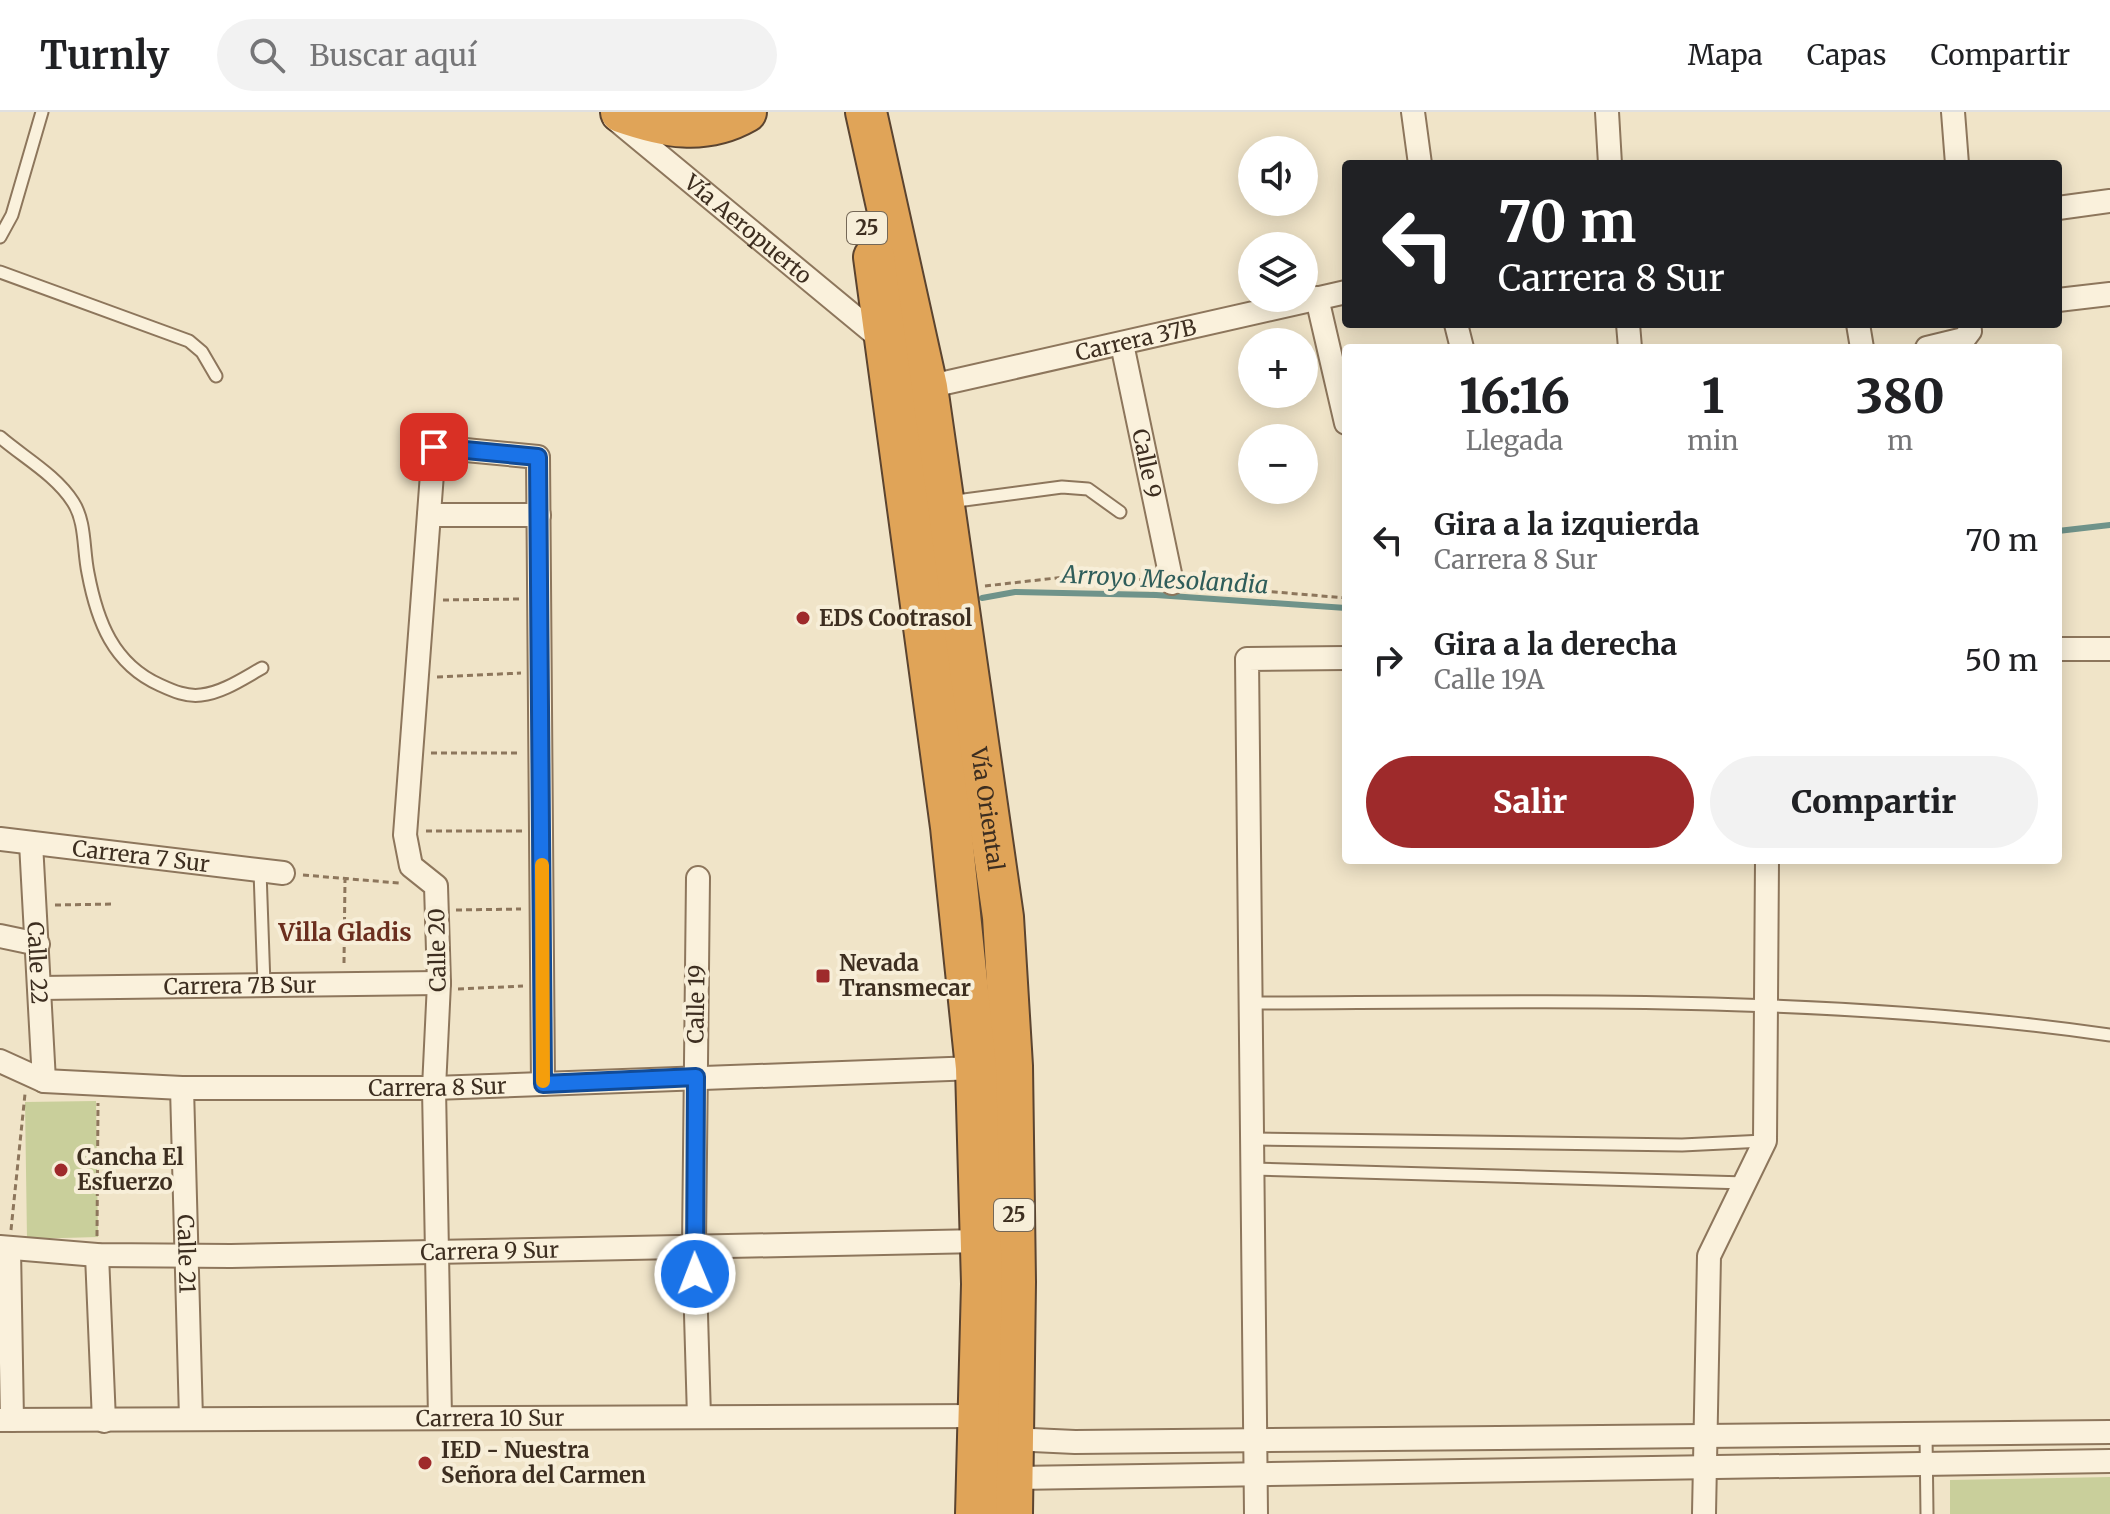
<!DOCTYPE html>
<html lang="es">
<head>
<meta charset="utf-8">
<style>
	:root { --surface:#fff; --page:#f2f2f2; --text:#202124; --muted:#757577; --line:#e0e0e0; --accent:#9e2a2b }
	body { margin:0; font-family:Merriweather,serif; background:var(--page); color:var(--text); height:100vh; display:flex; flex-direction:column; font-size:30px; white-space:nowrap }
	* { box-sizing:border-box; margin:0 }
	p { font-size:26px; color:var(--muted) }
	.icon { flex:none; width:44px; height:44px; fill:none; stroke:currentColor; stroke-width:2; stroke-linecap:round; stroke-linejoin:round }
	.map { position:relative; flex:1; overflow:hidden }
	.sheet { position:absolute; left:1342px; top:232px; width:720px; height:520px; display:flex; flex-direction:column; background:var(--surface); border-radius:8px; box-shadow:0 4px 20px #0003 }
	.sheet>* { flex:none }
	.guide { position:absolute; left:1342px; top:48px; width:720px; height:168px; border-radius:8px; box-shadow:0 4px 20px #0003; background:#202124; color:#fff; overflow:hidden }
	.tools { position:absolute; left:1238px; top:24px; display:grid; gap:16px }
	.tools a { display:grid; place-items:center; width:80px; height:80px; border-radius:50%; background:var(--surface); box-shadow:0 4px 20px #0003; font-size:40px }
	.pin { position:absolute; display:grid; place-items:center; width:68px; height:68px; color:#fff; margin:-34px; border-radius:16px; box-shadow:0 4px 12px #0006 }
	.me { position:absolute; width:88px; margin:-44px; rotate:359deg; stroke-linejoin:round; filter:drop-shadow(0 0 6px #0008) }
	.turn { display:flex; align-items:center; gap:28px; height:168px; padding:0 24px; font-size:36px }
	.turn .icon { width:104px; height:104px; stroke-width:2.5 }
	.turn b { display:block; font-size:56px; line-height:68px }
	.eta { display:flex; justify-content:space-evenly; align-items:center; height:136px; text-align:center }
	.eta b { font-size:48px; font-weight:800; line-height:56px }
	.primary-button { display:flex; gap:16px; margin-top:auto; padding:16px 24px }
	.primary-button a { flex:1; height:92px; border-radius:48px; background:var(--accent); color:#fff; font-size:32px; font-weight:800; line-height:92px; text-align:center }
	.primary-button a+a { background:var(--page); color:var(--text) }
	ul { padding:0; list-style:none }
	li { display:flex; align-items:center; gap:24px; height:120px; padding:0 24px }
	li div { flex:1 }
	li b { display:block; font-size:30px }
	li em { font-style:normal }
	header { display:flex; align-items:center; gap:48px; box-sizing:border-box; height:112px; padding:0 40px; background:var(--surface); border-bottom:2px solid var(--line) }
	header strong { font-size:38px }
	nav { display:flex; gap:44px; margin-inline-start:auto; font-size:28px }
	.search { width:560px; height:72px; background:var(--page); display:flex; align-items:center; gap:20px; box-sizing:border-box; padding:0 28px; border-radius:44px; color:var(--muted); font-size:30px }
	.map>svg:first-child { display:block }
</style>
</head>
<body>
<header>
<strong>Turnly</strong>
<div class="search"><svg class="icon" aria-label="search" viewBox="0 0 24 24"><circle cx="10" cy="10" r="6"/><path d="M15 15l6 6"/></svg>Buscar aquí</div>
<nav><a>Mapa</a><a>Capas</a><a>Compartir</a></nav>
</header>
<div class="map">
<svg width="2110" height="1402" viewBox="0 0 2110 1402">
	<rect width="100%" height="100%" fill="#f0e4c8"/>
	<!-- green -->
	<path fill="#c9cf9b" d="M96,989L98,1125L27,1127L25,990Z
		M2110,1365V1402H1950V1368Z"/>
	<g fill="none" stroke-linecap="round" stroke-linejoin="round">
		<!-- stream -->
		<path stroke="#6f938a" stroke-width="6" d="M2058,419L2110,413
			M982,486L1015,480L1156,483L1346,496"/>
		<!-- lane casing -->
		<g stroke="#8d765c" stroke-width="15">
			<path id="lane" d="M0,125L12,103L42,0
				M0,160L189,229L202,240L216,264
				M0,325C23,345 56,363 73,390C86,410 83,437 88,461C97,509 113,552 160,573C173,579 187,585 201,583C222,581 244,566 262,556
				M949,390L1062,375L1088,377L1120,400
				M260,759L264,873
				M1250,891C1537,890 1825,882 2110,923
				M1252,1027L1682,1033L1764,1029
				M1252,1057L1746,1071
				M1926,1322L1927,1402"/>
		</g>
		<!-- street casing -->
		<g stroke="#8d765c" stroke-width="26">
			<g id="street">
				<path d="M1413,0L1420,52"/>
				<path d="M1607,0L1610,52"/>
				<path d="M1953,0L1957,52"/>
				<path id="s1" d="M614,6L886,231"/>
				<path d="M2058,96L2110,89"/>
				<path d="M1317,186L1346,311"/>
				<path d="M2058,188L2110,182"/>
				<path d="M1456,212L1462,236"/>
				<path d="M1628,212L1630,236"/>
				<path d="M1858,212L1862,236"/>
				<path id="s2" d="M1122,232L1172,471"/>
				<path d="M1927,236L1964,227L1970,219L1969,212"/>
				<path id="s3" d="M927,275L1346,180"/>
				<path d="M429,403H539"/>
				<path d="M2058,537H2110"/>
				<path id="s4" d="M0,727L283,761"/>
				<path id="s5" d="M31,731L44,969"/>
				<path d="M698,766L694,1134L699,1305"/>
				<path d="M0,824L38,832"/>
				<path id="s6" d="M40,876L439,871"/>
				<path id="s7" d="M0,949L44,969L182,976H434L976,956"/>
				<path id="s8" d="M182,976L191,1307"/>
				<path id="s9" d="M0,1135L97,1143L231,1144L981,1129"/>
				<path d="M9,1137L12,1308"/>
				<path d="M97,1143L104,1309"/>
				<path d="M440,1306L434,976L439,871L436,774L411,754L405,723L434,335L538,345L543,972"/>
				<path id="s10" d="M0,1308L978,1304"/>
				<path d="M1013,1327L1075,1330L2110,1320"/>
				<path d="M1013,1366L2110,1349"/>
				<path d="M1256,1402L1247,547L1346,546"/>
				<path d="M1704,1402L1709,1144L1765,1029L1767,748"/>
			</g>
		</g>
		<!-- highway casing -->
		<g stroke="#5b4430" stroke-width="44">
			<g id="highway">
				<path d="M621,0C664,15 704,24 746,0"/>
				<path id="s11" d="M866,0L927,275L1003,805L1012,954L1015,1170L1012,1402"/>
				<path d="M874,145L951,715L976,956L982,1172L976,1402"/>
			</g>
		</g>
		<!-- path -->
		<path stroke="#8d765c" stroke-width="3" stroke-dasharray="6 4" stroke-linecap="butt" d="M1192,473L1346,486
			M985,474L1074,464L1149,468
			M443,488L519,487
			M437,565L521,561
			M431,641H520
			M426,719H522
			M303,763L399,771
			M55,793L113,792
			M456,798L521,797
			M344,851L345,767
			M458,877L523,874
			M11,1118L25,982
			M97,1124L98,991"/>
		<!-- lane -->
		<use href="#lane" stroke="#faf1dc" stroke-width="11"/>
		<!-- street -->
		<use href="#street" stroke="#faf1dc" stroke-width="22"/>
		<!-- highway -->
		<use href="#highway" stroke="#e0a458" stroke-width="40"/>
	</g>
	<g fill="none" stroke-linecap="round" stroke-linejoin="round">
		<!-- route casing -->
		<g stroke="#114b97" stroke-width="20">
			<path id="route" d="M434,335L538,345L543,972L696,965L695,1162"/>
		</g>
		<!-- route -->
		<use href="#route" stroke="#1a73e8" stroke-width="14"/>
		<!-- slow -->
		<path stroke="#f59e0b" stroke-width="14" d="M542,753L543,969"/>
	</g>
	<!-- markers -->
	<g fill="#9e2a2b" stroke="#f7eed8" stroke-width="3">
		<circle cx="803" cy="506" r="8"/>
		<rect x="815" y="856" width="16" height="16" rx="4"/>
		<circle cx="61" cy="1058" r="8"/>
		<circle cx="425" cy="1351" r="8"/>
	</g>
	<g text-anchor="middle" stroke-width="8" stroke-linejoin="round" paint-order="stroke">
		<!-- shield labels -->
		<g fill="#f7eed8" stroke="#756857" stroke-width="2">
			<rect x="847" y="100" width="40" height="32" rx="6"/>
			<rect x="994" y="1087" width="40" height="32" rx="6"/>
		</g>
		<g font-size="20" font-weight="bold" fill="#3d2e20">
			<text x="867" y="123">25</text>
			<text x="1014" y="1110">25</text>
		</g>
		<!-- street labels -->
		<g font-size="22" fill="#3d2e20" stroke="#f7eed8">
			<text dy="8" stroke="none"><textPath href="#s1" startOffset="174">Vía Aeropuerto</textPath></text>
			<text dy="8" stroke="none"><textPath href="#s3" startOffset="214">Carrera 37B</textPath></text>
			<text dy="8" stroke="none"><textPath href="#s2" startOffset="122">Calle 9</textPath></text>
			<text dy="8" stroke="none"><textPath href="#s11" startOffset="708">Vía Oriental</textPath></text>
			<text dy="8" stroke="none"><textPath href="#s4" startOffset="142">Carrera 7 Sur</textPath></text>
			<text transform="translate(437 838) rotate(-91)" y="8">Calle 20</text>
			<text dy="8" stroke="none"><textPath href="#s5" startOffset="120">Calle 22</textPath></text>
			<text dy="8" stroke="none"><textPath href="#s6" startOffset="200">Carrera 7B Sur</textPath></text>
			<text transform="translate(696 892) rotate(-89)" y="8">Calle 19</text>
			<text dy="8" stroke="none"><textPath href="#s7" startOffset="442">Carrera 8 Sur</textPath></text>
			<text dy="8" stroke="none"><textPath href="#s9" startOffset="490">Carrera 9 Sur</textPath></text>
			<text dy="8" stroke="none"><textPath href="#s8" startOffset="166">Calle 21</textPath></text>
			<text dy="8" stroke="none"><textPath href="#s10" startOffset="490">Carrera 10 Sur</textPath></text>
		</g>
		<!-- poi labels -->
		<g font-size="22" font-weight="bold" fill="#3d2e20" stroke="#f7eed8" text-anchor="start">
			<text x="819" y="514">EDS Cootrasol</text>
			<text x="839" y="859">Nevada<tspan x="839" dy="25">Transmecar</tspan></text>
			<text x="77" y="1053">Cancha El<tspan x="77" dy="25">Esfuerzo</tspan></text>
			<text x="441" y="1346">IED - Nuestra<tspan x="441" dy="25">Señora del Carmen</tspan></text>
		</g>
		<!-- water labels -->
		<g font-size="24" font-style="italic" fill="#2f5d5a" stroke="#f7eed8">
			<text transform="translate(1165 468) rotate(3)" y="8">Arroyo Mesolandia</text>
		</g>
		<!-- neighbourhood labels -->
		<g font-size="24" font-weight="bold" fill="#6b2e1e" stroke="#f7eed8">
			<text x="345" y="829">Villa Gladis</text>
		</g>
	</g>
</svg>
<div class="tools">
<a><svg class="icon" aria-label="sound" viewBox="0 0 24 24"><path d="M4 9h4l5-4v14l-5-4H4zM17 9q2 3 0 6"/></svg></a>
<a><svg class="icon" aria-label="layers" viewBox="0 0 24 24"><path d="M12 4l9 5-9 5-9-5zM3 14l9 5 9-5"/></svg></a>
<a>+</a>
<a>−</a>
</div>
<div class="pin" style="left:434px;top:335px;background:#d93025"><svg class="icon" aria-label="arrive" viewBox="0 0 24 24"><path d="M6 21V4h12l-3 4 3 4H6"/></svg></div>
<svg class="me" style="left:695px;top:1162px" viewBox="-20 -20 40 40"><circle r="17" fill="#1a73e8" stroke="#fff" stroke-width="3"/><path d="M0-11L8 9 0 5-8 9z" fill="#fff"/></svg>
<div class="guide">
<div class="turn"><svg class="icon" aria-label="left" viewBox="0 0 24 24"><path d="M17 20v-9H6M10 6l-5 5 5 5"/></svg><div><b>70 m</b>Carrera 8 Sur</div></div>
</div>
<section class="sheet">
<div class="eta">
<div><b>16:16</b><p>Llegada</p></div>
<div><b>1</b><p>min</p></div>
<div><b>380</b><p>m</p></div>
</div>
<ul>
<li><svg class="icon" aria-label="left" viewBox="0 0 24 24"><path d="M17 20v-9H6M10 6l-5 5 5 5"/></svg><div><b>Gira a la izquierda</b><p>Carrera 8 Sur</p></div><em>70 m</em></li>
<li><svg class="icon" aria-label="right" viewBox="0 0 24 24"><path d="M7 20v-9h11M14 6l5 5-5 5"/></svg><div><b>Gira a la derecha</b><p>Calle 19A</p></div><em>50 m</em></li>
</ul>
<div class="primary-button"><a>Salir</a><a>Compartir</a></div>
</section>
</div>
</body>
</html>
